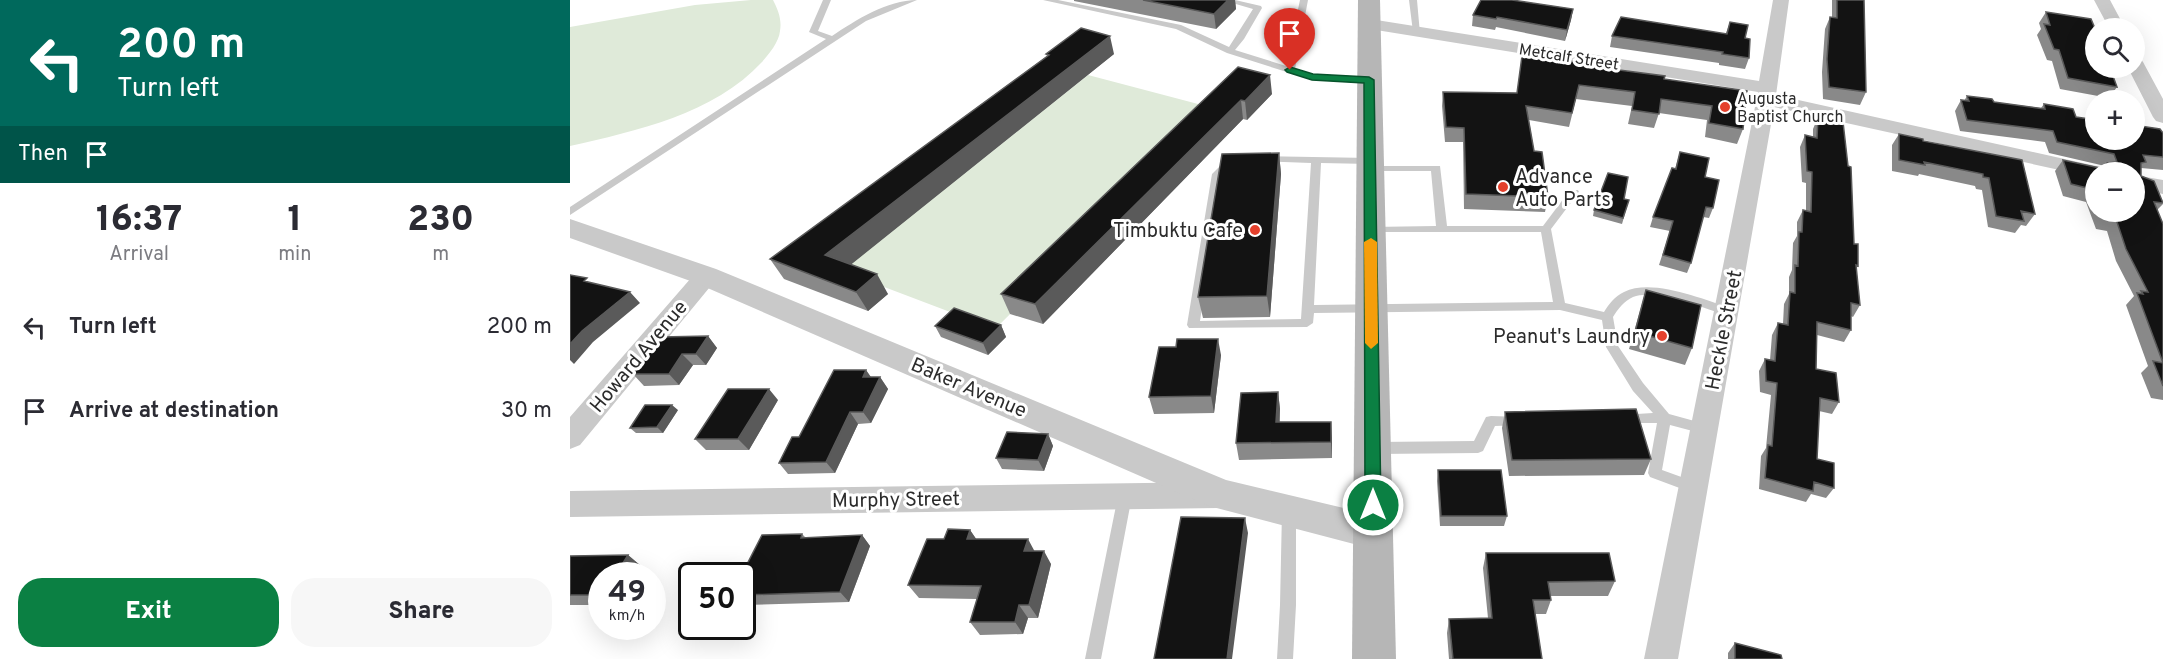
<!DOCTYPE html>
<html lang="en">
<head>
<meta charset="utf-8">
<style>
	:root { --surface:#fff; --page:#f7f7f7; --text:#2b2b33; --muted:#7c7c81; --accent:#0b8043 }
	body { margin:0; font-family:Overpass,sans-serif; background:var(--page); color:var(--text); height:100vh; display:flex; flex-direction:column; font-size:22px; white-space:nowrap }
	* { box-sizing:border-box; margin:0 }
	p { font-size:20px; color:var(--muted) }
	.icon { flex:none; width:33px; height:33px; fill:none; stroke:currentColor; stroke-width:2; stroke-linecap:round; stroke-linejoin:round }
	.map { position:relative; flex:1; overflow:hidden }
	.sheet { display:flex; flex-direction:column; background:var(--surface); width:570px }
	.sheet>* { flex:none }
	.banner { background:#00695c; color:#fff; overflow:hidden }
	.buttons { position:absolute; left:1515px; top:18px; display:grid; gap:12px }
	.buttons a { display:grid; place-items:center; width:60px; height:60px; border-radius:50%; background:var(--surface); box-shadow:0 6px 24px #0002; font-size:30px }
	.speed { position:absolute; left:18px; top:562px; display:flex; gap:12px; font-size:30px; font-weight:700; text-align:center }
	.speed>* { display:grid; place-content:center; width:78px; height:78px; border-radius:50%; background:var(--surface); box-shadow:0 6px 24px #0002; line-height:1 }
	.speed small { font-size:15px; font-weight:400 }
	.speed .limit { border:3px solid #111; border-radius:9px; background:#fff; color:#111 }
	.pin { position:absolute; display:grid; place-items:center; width:51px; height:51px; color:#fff; margin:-62px -26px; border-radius:50% 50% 50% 0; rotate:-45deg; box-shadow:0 0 6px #0007 }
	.pin .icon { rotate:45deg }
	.me { position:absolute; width:66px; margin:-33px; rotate:0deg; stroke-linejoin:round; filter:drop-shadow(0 0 4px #0008) }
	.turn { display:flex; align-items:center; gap:21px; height:126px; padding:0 18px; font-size:27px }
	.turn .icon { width:78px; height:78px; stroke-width:2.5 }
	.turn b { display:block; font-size:42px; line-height:51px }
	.then { display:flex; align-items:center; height:57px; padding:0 18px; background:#0003; gap:12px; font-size:22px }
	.eta { display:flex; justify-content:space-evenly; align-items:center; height:102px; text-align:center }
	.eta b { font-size:36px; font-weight:800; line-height:42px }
	.cta { display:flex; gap:12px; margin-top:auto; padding:12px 18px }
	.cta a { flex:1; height:69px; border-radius:24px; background:var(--accent); color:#fff; font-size:24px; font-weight:800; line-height:69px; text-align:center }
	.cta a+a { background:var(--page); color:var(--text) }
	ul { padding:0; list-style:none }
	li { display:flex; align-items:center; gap:18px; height:84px; padding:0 18px }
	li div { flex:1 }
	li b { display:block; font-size:22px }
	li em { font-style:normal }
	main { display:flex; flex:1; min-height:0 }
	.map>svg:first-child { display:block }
</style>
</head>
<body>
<main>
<section class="sheet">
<div class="banner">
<div class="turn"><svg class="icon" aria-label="left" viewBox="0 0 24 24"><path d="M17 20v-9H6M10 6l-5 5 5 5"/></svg><div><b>200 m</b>Turn left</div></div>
<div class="then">Then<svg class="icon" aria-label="arrive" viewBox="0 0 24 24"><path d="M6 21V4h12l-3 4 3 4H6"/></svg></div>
</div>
<div class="eta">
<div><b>16:37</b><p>Arrival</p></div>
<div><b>1</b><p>min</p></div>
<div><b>230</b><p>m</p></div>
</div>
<ul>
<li><svg class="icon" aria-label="left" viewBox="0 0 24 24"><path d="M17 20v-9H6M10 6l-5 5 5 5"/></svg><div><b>Turn left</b></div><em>200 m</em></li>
<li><svg class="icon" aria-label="arrive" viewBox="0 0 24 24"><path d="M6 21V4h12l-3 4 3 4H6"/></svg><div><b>Arrive at destination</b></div><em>30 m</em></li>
</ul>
<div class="cta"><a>Exit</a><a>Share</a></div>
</section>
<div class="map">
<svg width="1593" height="659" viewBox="0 0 1593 659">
	<rect width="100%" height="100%" fill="#fff"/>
	<!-- green -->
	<path fill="#dfead9" d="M181,0H203C208,10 212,19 210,31C209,42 199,54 192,62C144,114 66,131 0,146V27L125,5Z
		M518,75L647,109L425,329L272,271Z"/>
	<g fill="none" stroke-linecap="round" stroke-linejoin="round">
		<!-- service -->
		<path fill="#c9c9c9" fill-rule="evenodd" d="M253,0H261L248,31L262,36C286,20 317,0 347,0L296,21L0,215V207L256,39L239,32Z
			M473,0H488L611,25L659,47L683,9L652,0H665L691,6L692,8L674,39L665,50L716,66L730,0H738L725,69L743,74L799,77L803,80L799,83L739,79L657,53L606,29Z
			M839,0H847L850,34L843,32Z
			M693,156L800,158L805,161L800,164L751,163L744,305L983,302L971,232H797L796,230L797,228L801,227L866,226L861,171H800L795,168L796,166H870L877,226H973L1000,190H1008L1009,192L981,229L995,303L1034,312C1039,304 1045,296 1054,292C1082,278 1132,299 1160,308L1162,311L1156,315C1133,308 1085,288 1063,297C1054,301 1048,309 1043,317L1048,346L1073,383L1099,414L1139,425L1141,429L1139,433L1134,434L1100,425L1092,470L1128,483L1130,487L1128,491L1123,493L1080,477L1078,473L1087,423H1050L1048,419L1050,415L1083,413L1063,391L1036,347L1032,320L990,310L744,313L743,323L737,327L619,328L617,325L642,174L656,160L659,159L664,162L652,175L630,321L731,319L741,163L690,161V157Z
			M921,416L952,417L954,421L952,425L925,426L913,451L908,453L807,454L802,452L800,448L802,444L807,442L904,441L916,417Z
			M555,490L560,492L562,496L531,659H515L548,496L550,492Z
			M719,505L724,507L726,511V605L723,659H707L710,605L712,511L714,507Z"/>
		<!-- minor -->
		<path fill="#c9c9c9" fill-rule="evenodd" d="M1203,0H1219L1206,95L1526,166L1533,167L1537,172H1526V178L1204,107L1108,659H1074L1188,92L800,29L794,28L791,24L794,20L800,19L1189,81Z
			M1524,0H1540L1555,28H1539Z
			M1564,57L1570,58L1573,62L1593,99V123L1586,121L1583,117L1558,68H1564Z
			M1564,175L1593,180V194L1564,188Z
			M136,268L144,270L148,276L144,282L10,445L0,449V417L128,270Z
			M649,482L660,486L664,495L660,504L649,508L0,517V491Z"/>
		<!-- tertiary -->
		<path fill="#c9c9c9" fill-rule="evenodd" d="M0,219L146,269L656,480L803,515L817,520L822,532L817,544L803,549L639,506L126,283L0,238Z"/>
		<!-- secondary -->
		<path fill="#b6b6b6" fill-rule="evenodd" d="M788,0H810L826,659H782Z"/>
	</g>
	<!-- wall -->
	<path fill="#898989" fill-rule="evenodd" d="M504,0H665L666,9L646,29L504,1Z
		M1262,0H1294L1296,92L1290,105L1253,99L1252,72L1255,29L1260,17H1262Z
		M1003,9L1001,20L995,41L926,27L925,30L902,26L903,15Z
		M1476,12L1547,87L1539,98L1490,89L1482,61L1477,60L1467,35L1471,29L1469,23Z
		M1160,22L1175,38L1179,58L1175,69L1149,65V63L1040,47L1042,36L1156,33Z
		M476,54H544L281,264L318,294L298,311L214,279L200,259L477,56Z
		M1018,66L1094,79L1177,91L1173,129L1167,144L1135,137L1137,120L1089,113L1084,128L1058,124L1062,106L1006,99L999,127L959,120L964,151L978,197L975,212L894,209L893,142H875L872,106L873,92L947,93Z
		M668,67L702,94L677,120L673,119L473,324L440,314L431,294Z
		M1397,96L1424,102L1471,108L1474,104L1506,117L1593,133V170L1571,168V176L1593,204L1587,210L1593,224V400L1581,398L1571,373L1578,366L1556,305L1564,296L1546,261L1537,231L1526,229L1516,202L1493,196L1485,171L1493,160L1533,168L1535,166L1479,153L1475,142L1390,131L1385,111L1391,100L1394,101ZM1526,172L1564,212H1526Z
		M1248,117L1284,244L1288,266L1286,269L1290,305L1283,317L1281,316V330L1274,342L1247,335L1246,369L1269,402L1262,414L1249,411L1247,459L1264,488L1256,498L1241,494L1236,502L1189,489L1191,456L1196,448L1201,395L1190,392L1189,371L1195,359L1200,360L1202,335L1208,323L1213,324L1214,304L1219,294V277L1222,270L1223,243L1227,236V222L1233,210L1236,211V183L1232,182L1230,147L1235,135L1243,137V129Z
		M1329,134L1353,141L1452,160L1465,214L1456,226L1451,225L1445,233L1418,227L1412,190L1406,189L1405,186L1349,174L1348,176L1322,171V145Z
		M1110,152L1135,177L1143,208L1139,218L1133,217L1121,263L1117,273L1089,265L1100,231L1080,227L1083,217L1105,169Z
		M709,153L711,174L700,317L633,318L628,297Z
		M1054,199L1059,200L1052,224L1023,216L1024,210Z
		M1076,290L1122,348L1115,365L1059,349Z
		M431,325L436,337L418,355L371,337L365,326Z
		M138,336L147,348L136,365H123L109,385L74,386L63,374Z
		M606,347L651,355L644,413L584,414L579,397Z
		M296,370L301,377H310L318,389L301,423L288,424L265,473L218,474L209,463L229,437Z
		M708,392L710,409V422L762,438V458L669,460L666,443Z
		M208,400L179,450H136L125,439Z
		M108,410L93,433H66L60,428Z
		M935,412L1081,459L1074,475L939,476L932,428Z
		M478,434L483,446L474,471L432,469L426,458Z
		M868,470L937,516L934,526H870L867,481Z
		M400,530L406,539L464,551L481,564L468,618H458L453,634L410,635L400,622L407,599L349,598L338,585L374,539Z
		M232,534L236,538L292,535L300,546L279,602L172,605V576Z
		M916,553L1045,581L1038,596H981V600L976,614H965L972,659H879L877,633L879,619L918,618L913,568Z
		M58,555L71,566L65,576H32V605H0V556Z
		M1165,643L1212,659H1158V653Z"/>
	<!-- shaded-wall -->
	<path fill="#5a5a5a" d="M658,0H665L666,9L646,29L644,14Z
		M1003,9L1001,20L995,41L997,30Z
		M540,36L544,54L268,275L255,255Z
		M700,75L702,94L677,120L675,101Z
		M671,100L673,119L473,324L465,304Z
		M709,153L711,174L700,317L697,296Z
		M307,274L318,294L298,311L286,292Z
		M60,292L70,303L23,342L4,364L0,360V344L12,331Z
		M431,325L436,337L418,355L413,343Z
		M138,336L147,348L136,365L126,354Z
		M648,339L651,355L644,413L641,396Z
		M112,354L123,365L109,385L99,374Z
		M296,370L304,382L293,377Z
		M310,377L318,389L301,423L293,412Z
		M199,389L208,400L179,450L168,439Z
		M708,392L710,409L708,439L706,422Z
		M102,405L108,410L93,433L87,427Z
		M280,412L288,424L265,473L256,462Z
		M761,422L762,438V458L761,442Z
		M478,434L483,446L474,471L468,460Z
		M675,518L678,533L662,659H657Z
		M400,530L409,543L397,539Z
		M292,535L300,546L279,602L270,592Z
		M458,539L465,552L454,551Z
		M474,551L481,564L468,618L459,605Z
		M58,555L71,566L65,576H45Z
		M449,605L458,618L453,634L445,622Z"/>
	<!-- building -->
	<path fill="#131313" stroke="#5a5a5a" stroke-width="1.5" d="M573,0H658L644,14Z
		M911,0H942L1003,9L997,30L927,17L926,19L903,15Z
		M1267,0H1294L1296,92L1259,87L1257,59L1260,17L1267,18Z
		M1476,12L1521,19L1526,31V68H1540L1547,87L1498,78L1489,50L1484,49L1474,24L1480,25Z
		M1051,17L1157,34L1160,22L1178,25L1175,38L1180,39L1179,58L1152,54L1153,52L1042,36Z
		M511,28L540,36L255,255L307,274L286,292L200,259L479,55L476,54Z
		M952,56L990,59L1019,64L1018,66L1095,76L1094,79L1177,91L1173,129L1139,123L1142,106L1091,99L1089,114L1062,110L1065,92L1009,85L1002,113L956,106L964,151L972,152L978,197L896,194L894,128L876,127L873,92L947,93Z
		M668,67L700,75L675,101L671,100L465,304L431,294Z
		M1397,96L1422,99L1424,102L1475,109L1474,104L1503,109L1506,117L1526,120V140H1564V125L1590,129L1593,133V157L1573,155L1576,162L1571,163V176L1584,181L1593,203L1584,202L1593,224V386L1583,361L1593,363L1567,293L1573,294L1571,291L1578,292L1556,249L1546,219L1536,217L1534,212H1564V172H1526V191L1525,190L1501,184L1493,160L1534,169L1537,163L1547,162L1544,154L1487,142L1483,131L1397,120L1391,100L1399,101Z
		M1248,117L1273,122L1278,166L1281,167L1284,244H1288V266L1286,265L1290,305L1281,303V330L1247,322L1246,369L1266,373L1269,402L1250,398L1247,459L1264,463V488L1244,482L1243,491L1195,478L1198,445L1202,446L1207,383L1196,381L1195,359L1205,361L1208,323L1218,325L1220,292L1225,293V265L1228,266L1229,232H1232L1233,210L1241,212L1242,172L1237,171L1235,135L1247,138Z
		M1329,134L1353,139V141L1452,160L1465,214L1451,211L1454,221L1426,216L1419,178L1413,177V174L1354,162L1355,165L1329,160Z
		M1110,152L1139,158L1135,177L1149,180L1143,208L1136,207L1121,263L1093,255L1103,221L1083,217L1102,168L1106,169Z
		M709,153L697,296L628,297L652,154Z
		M1038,173L1058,177L1054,199L1059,200L1053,218L1024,210Z
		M0,275L17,278L14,281L60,292L12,331L0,344Z
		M1076,290L1131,305L1122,348L1065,332Z
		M384,308L431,325L413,343L365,326Z
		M138,336L126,354H112L99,374H63L91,337Z
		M607,339H648L641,396L579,397L589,347H606Z
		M264,370H296L293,377H310L293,412H280L256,462L209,463L222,437H229Z
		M158,389H199L168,439H125Z
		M708,392L706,422H761V442L666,443L671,393Z
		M75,405H102L87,427L60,428Z
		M1066,409L1081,459L942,460L935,412Z
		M437,432L478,434L468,460L426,458Z
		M868,470H931L937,516H871Z
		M611,517L675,518L657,659H584Z
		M378,529L400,530L397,539H458L454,551H474L459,605H449L445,622H400L411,586L338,585L357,539H374Z
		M232,534L231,538L292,535L270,592L172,595V576H171L192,535Z
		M916,553H1039L1045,581L978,582L981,600H963L972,659H883L879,619L922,618Z
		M58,555L45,576H32V595H0V556Z
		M1165,643L1211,655L1212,659H1165Z"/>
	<!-- route -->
	<path fill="#0b8043" stroke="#07532c" stroke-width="1.5" d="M720,67L743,74L799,77L804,80L811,505L809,510L803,512L797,510L795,505L794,83L742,80L717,72L715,70Z"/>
	<!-- slow -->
	<path fill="#f59e0b" d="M801,238L807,242L808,343L801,349L795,343L794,242Z"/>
	<!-- markers -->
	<g fill="#e4402c" stroke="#fff" stroke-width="2">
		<circle cx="1155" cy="107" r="6"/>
		<circle cx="933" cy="187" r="6"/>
		<circle cx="685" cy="230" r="6"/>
		<circle cx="1092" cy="336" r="6"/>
	</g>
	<g text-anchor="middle" stroke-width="6" stroke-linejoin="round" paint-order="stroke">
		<!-- far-street labels -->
		<g font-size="16" fill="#2c2c2c" stroke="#fff">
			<text transform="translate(999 56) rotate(9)" y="6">Metcalf Street</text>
		</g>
		<!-- far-poi labels -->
		<g font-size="16" fill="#2c2c2c" stroke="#fff" text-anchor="start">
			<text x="1167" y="104">Augusta<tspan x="1167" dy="18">Baptist Church</tspan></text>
		</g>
		<!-- poi labels -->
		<g font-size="20" fill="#2c2c2c" stroke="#fff" text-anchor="end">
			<text x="945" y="183" text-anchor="start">Advance<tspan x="945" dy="23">Auto Parts</tspan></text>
			<text x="673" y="237">Timbuktu Cafe</text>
			<text x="1080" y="343">Peanut's Laundry</text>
		</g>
		<!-- street labels -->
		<g font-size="20" fill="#2c2c2c" stroke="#fff">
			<text transform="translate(1153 330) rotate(-79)" y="7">Heckle Street</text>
			<text transform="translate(68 356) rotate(-50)" y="7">Howard Avenue</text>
			<text transform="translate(399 387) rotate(23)" y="7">Baker Avenue</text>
			<text transform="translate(326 499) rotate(-1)" y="7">Murphy Street</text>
		</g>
	</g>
</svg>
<div class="buttons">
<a><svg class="icon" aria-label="search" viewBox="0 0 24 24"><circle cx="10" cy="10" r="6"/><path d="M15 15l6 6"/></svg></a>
<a>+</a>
<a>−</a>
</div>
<div class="speed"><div>49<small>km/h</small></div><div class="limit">50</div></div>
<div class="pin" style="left:720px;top:70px;background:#d93025"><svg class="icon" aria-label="arrive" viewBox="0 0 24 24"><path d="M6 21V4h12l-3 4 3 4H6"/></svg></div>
<svg class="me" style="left:803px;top:505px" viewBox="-20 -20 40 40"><circle r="17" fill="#0b8043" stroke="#fff" stroke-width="3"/><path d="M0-11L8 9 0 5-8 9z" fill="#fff"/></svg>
</div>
</main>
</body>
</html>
